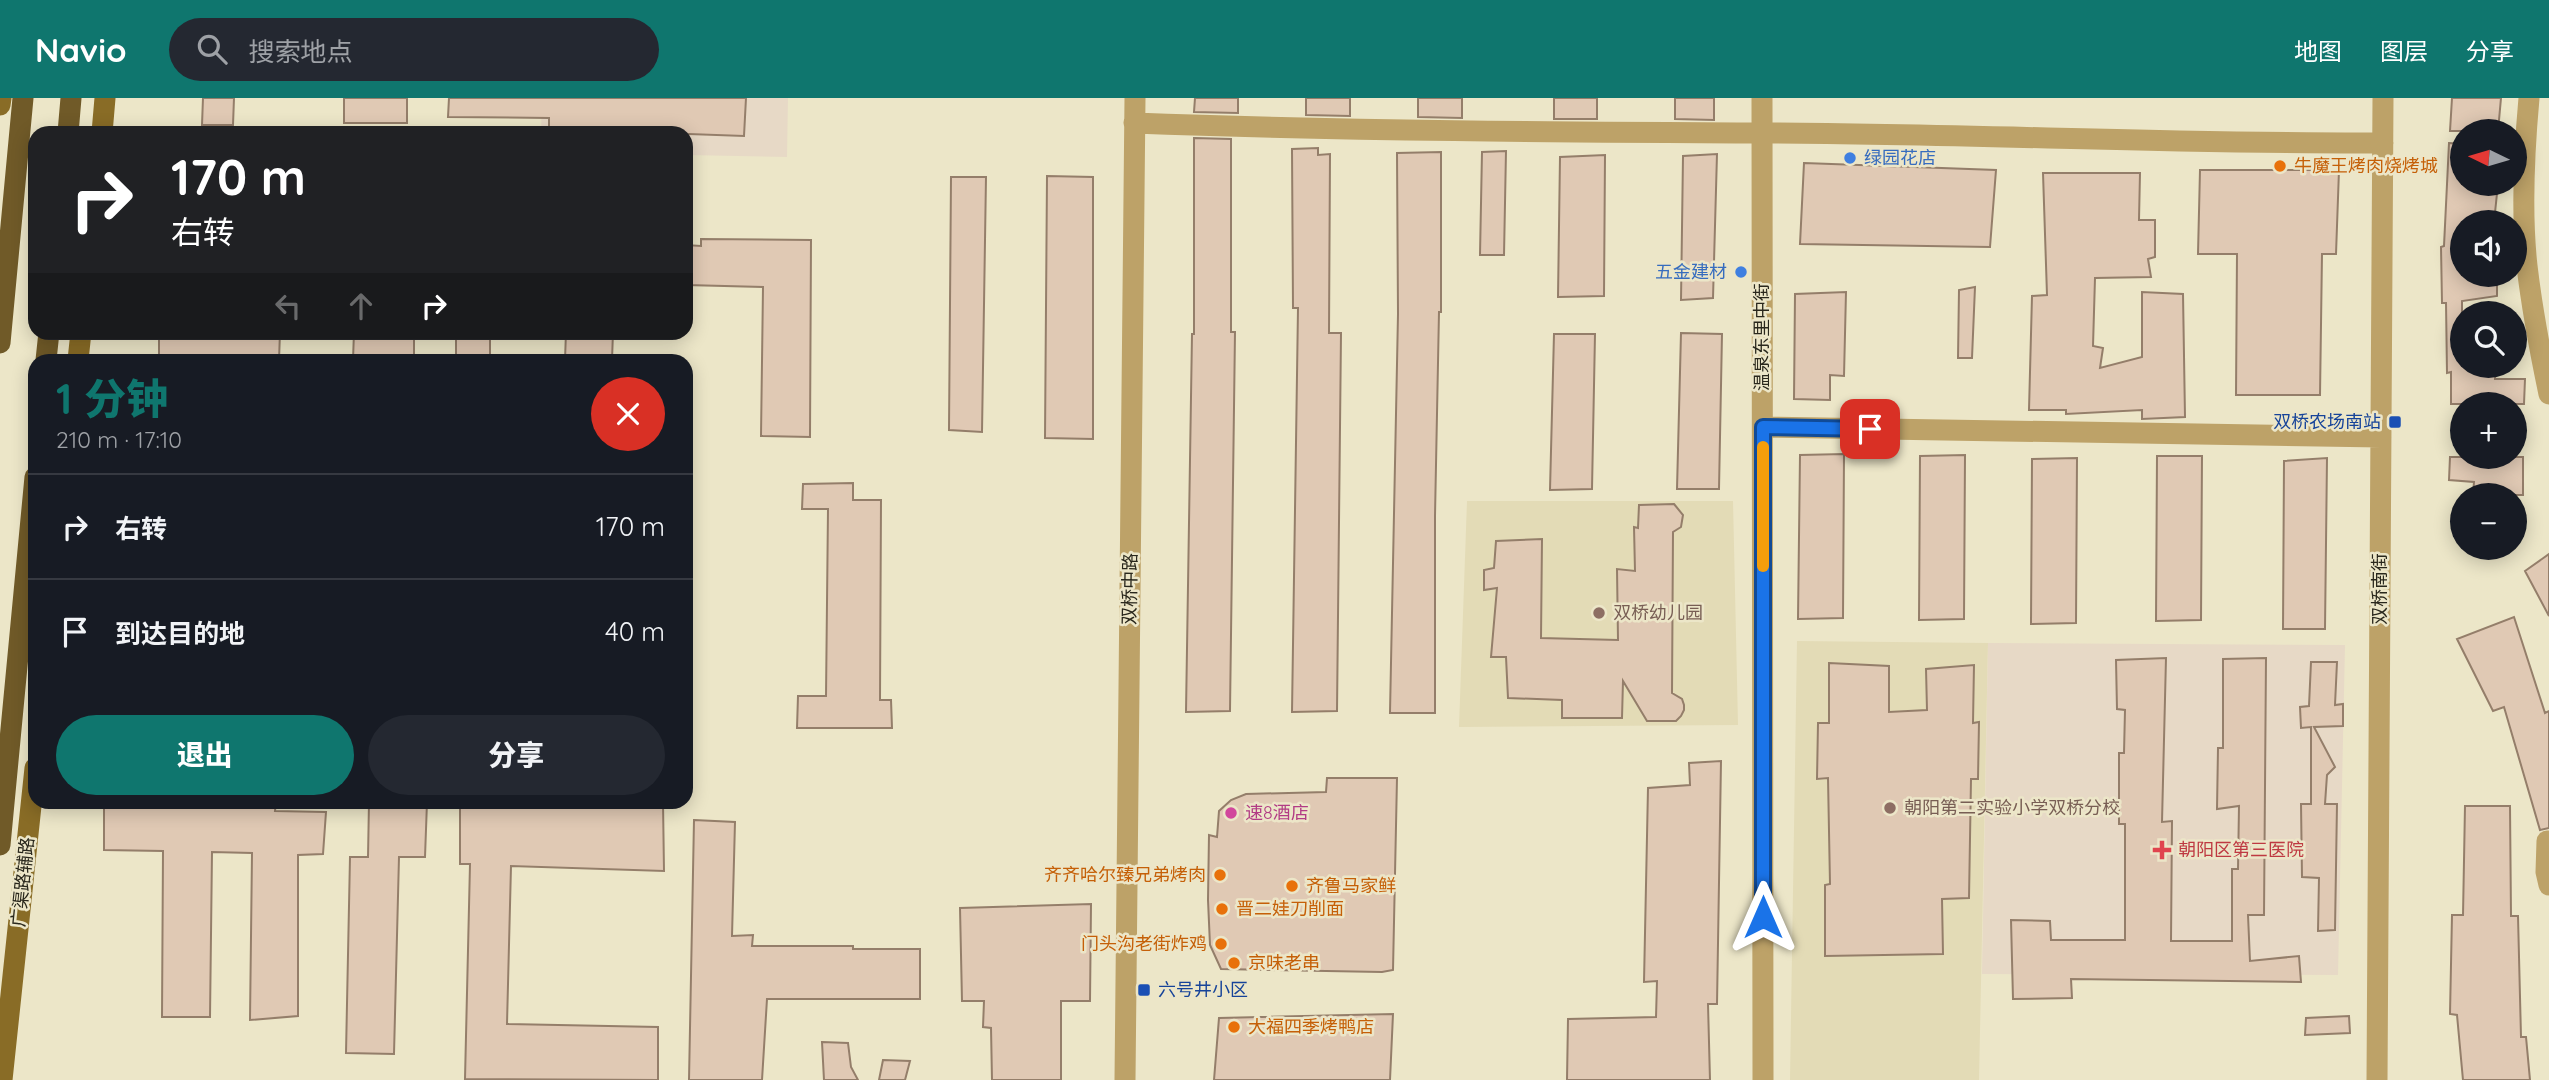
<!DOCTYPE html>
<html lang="zh">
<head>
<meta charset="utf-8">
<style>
	:root { --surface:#171b24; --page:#242831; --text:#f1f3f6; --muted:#9ea1a6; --line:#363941; --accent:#0f766e }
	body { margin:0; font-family:Quicksand,"Noto Sans SC",sans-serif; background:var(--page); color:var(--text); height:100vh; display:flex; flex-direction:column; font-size:26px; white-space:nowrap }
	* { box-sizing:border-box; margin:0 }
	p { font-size:23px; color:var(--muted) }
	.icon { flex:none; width:38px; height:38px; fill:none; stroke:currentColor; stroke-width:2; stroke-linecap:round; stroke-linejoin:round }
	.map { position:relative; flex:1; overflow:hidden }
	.sheet { position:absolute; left:28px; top:256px; width:665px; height:455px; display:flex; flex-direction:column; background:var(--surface); border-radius:21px; box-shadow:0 4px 18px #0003 }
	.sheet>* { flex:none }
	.banner { position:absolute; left:28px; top:28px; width:665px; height:214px; border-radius:21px; box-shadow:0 4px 18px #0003; background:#202124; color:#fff; overflow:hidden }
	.needle { width:46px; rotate:275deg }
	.fabs { position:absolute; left:2450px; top:21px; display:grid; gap:14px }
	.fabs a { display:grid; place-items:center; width:77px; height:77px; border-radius:50%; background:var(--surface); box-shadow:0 4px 18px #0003; font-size:35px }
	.pin { position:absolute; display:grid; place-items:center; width:60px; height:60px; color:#fff; margin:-30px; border-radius:14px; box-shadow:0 4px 10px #0006 }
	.me { position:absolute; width:77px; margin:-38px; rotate:0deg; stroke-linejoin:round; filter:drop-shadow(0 0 5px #0008) }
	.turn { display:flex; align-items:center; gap:24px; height:147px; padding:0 28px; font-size:32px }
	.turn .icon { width:91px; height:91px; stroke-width:2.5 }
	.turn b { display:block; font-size:49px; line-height:60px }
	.lanes { display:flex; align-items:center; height:66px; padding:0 28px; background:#0003; justify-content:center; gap:35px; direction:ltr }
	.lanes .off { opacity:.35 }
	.round { display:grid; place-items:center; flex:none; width:74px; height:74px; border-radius:37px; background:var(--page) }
	.head { display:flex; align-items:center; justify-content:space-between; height:119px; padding:0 28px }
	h1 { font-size:42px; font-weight:800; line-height:52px; color:var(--accent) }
	.primary-button { display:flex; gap:14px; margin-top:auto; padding:14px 28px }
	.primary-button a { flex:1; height:80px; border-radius:42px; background:var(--accent); color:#fff; font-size:28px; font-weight:800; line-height:80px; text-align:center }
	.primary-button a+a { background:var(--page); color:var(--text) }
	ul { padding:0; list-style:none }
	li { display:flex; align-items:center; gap:21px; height:105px; padding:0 28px; border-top:2px solid var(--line) }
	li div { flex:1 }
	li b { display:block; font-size:26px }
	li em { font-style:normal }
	header { display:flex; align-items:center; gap:42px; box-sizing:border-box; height:98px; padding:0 35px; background:var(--accent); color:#fff }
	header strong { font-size:33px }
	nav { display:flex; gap:38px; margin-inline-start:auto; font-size:24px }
	.search { width:490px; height:63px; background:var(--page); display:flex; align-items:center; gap:18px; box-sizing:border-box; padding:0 24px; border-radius:38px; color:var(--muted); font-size:26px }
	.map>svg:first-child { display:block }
</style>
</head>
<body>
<header>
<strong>Navio</strong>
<div class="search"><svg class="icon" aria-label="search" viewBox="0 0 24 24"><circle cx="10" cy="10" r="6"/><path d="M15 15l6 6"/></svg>搜索地点</div>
<nav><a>地图</a><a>图层</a><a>分享</a></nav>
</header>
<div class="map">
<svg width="2549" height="982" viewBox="0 0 2549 982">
	<rect width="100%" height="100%" fill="#ece6c8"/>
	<!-- built -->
	<path fill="#e3dbb6" d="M1467,403H1733L1738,627L1459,629Z
		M1797,543L1988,545L1979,982H1790Z"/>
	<!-- medical -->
	<path fill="#e7d9c6" d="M542,0H788L787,59L686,57V35H541Z
		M1988,545L2345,547L2338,877L1982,876Z"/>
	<!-- building -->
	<path fill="#e0c9b4" stroke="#947e6a" stroke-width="2" d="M203,0H234L233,27H202Z
		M344,0H407V25H344Z
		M449,0H746L744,38L549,31V20L448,19Z
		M1195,0H1238V15L1194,14Z
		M1306,0H1350V18L1306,17Z
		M1418,0H1462V20L1418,19Z
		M1554,0H1597V21H1554Z
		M1675,0H1714V22L1675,21Z
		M2452,0H2501L2498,33H2450Z
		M1194,40L1231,41V234H1235L1230,613L1186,614L1192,236H1194Z
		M2449,45L2462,46V86H2498L2494,124H2462V177H2497V198L2462,203V268H2496L2495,281H2525L2524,306H2451V274L2447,275L2446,205H2442L2441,149L2444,148Z
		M1318,50V57L1330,56L1329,235H1341L1337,613L1292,614L1298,210H1293L1292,51Z
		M1506,53L1504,157H1480L1482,54Z
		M1441,54V214H1439L1435,418V615H1390L1398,216L1397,55Z
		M1717,56L1713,200L1681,202L1683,58Z
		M1605,57L1604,198L1558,199L1560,59Z
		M1804,65L1996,72L1990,149L1800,146Z
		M2200,72H2339L2336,156H2322L2320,297H2236L2237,156H2198Z
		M2043,75H2140L2139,122H2155V159L2148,161L2151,179L2095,180L2093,248L2103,250L2100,270L2142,259V194L2183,196L2185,319L2142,321V312L2066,316V312H2029L2032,198L2047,197Z
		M1047,78L1093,79V341L1045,340Z
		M951,79H986L982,334L949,332Z
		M701,141L811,142L810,339L761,338L763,189L686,187V147L701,148Z
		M1975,189L1972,260H1958L1959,192Z
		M1846,194L1844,278L1830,277V302L1794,301L1795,196Z
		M159,234H280L279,262H159Z
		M354,234H414V262H353Z
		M456,234H490V262H456Z
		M566,234H613L612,262H565Z
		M1681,235L1722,236L1719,391H1677Z
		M1554,236H1595L1592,391L1550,392Z
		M1844,356L1843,520L1798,521L1800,357Z
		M1965,357L1964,521L1919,522L1920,358Z
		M2157,358H2202L2201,522L2156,523Z
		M2450,359H2523V397H2473L2474,384L2449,382Z
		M2077,360L2076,525L2031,526L2032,361Z
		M2327,360L2325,531H2283L2284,363Z
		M853,385V402H881L880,602H891L892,630H797L798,598H826L828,411H802L803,386Z
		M1674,406L1683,417L1681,429L1673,434L1672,595L1682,601L1684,607V612L1681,618L1676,623H1647L1623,583L1622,620H1562V602L1508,600L1506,559H1491L1497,490L1484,492V472L1494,470L1496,443L1542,441L1541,540L1618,542L1617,471L1635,473L1634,429L1638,430L1639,407Z
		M2549,456V518L2525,473Z
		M2514,519L2545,615L2549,613V730L2540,732L2504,609L2493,613L2457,541Z
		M2166,560L2162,724L2172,723L2171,843H2232V771H2238L2239,708L2217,711L2218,650H2223V561L2266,560L2264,817H2248L2250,863L2299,858L2301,884L2071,881L2072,900L2013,901L2011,822L2050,823L2051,842H2125V726H2119V655H2124L2125,612L2117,611L2116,562Z
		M2311,564H2337L2335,607L2343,606V628L2314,629L2335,669L2327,677L2325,706H2337L2335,832L2318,833L2319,780L2302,779L2301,706H2311V629L2301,630L2300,609L2309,608Z
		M1829,565L1889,568V614L1927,612L1926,571L1974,567L1973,625L1979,624L1978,681H1971L1969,800L1942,801L1943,856L1825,858V787L1830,786L1828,680L1817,681L1818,625H1829Z
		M1721,663L1717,906H1708L1710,982H1567L1568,921L1656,919L1657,883L1644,884L1648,690L1690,687L1689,665Z
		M1327,680H1397L1393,872L1382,874L1221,871L1210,847L1208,802L1209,737L1217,739L1219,713L1231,702L1246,696L1326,694Z
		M104,704H276L275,713L326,714L323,756L298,757V918L250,922L252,755L212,754L210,919H162L163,753L104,752Z
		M369,704H427L425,759H399L394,956L346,955L350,759H368Z
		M460,704H663L664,773L511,768L507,926L658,929V982L465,981L470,766H460Z
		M2465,708H2510L2511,818H2518L2521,939H2526L2530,982H2463L2457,917L2450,916L2452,817H2463Z
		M694,722L735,724L732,838L753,837L752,848H853V851H920V901H767L762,982H689Z
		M1091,806L1090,903H1061V982H992L991,930L983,929L984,903H962L960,810Z
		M1393,916L1390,982H1214L1219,920Z
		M2349,918L2350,935L2305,937L2306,920Z
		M822,944L848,945L851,969L858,982H824Z
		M883,962L910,963L905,982H879Z"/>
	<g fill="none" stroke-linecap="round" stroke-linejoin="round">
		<!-- minor -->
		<path stroke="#bda268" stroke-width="21" d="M1762,0L1763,982
			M2529,0C2524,55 2521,113 2527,168C2532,211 2540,253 2549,296
			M1134,25C1348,33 1561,34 1774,35C1977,36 2180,46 2383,45
			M1763,329L2381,339
			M2549,743H2547L2546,774L2549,787
			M1125,982L1135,0
			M2377,982L2383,0"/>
		<!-- major -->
		<path stroke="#896c26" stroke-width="21" d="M0,7L1,0
			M102,35L105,0
			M78,262L81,234
			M2,982L35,670"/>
		<!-- highway -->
		<path stroke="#705a28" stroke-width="21" d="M68,35L71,0
			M0,245L23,0
			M46,262L49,234
			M0,747L35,379"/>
	</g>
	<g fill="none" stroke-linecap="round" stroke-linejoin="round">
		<!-- route casing -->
		<g stroke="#114b97" stroke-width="18">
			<path id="route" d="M1763,819V329L1870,331"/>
		</g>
		<!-- route -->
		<use href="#route" stroke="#1a73e8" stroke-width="12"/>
		<!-- slow -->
		<path stroke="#f59e0b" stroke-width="12" d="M1763,349V468"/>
	</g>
	<!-- markers -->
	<g fill="#3f7fe0" stroke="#ece6c8" stroke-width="2.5">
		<circle cx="1850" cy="60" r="7"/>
		<circle cx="1741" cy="174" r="7"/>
	</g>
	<g fill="#e8710a" stroke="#ece6c8" stroke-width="2.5">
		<circle cx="2280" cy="68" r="7"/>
		<circle cx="1220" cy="777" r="7"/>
		<circle cx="1292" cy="788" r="7"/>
		<circle cx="1222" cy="811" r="7"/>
		<circle cx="1221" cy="846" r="7"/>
		<circle cx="1234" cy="865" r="7"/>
		<circle cx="1234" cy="929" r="7"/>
	</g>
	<g fill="#1a4fb4" stroke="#ece6c8" stroke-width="2.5">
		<rect x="2388" y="317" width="14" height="14" rx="3.5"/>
		<rect x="1137" y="885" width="14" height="14" rx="3.5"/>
	</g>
	<g fill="#8d6e63" stroke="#ece6c8" stroke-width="2.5">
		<circle cx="1599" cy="515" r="7"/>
		<circle cx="1890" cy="710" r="7"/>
	</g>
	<circle fill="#d1479c" stroke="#ece6c8" stroke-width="2.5" cx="1231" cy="715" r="7"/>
	<path fill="#e0444e" stroke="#ece6c8" stroke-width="2.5" d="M2158.5 741.5h7v7h7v7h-7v7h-7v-7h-7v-7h7z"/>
	<g text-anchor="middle" stroke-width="5" stroke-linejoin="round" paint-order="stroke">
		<!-- shop labels -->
		<g font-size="18" fill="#366cbe" stroke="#ece6c8" text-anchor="start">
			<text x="1864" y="66">绿园花店</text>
			<text x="1727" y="180" text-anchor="end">五金建材</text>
		</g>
		<!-- food labels -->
		<g font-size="18" fill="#c56008" stroke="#ece6c8" text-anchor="start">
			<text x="2294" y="74">牛魔王烤肉烧烤城</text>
			<text x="1206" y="783" text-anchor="end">齐齐哈尔臻兄弟烤肉</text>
			<text x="1306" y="794">齐鲁马家鲜</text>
			<text x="1236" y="817">晋二娃刀削面</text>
			<text x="1207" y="852" text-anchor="end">门头沟老街炸鸡</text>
			<text x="1248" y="871">京味老串</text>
			<text x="1248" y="935">大福四季烤鸭店</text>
		</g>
		<!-- street labels -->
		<g font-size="18" fill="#29271c" stroke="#ece6c8">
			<text transform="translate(1762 239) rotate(-90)" y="6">温泉东里中街</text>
			<text transform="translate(1130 491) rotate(-89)" y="6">双桥中路</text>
			<text transform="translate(2380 491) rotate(-90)" y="6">双桥南街</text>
			<text transform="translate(23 784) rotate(-84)" y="6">广渠路辅路</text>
		</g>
		<!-- transit labels -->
		<g font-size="18" fill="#164399" stroke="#ece6c8" text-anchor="end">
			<text x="2381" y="330">双桥农场南站</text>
			<text x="1158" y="898" text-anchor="start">六号井小区</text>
		</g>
		<!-- education labels -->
		<g font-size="18" fill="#785e54" stroke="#ece6c8" text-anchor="start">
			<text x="1613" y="521">双桥幼儿园</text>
			<text x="1904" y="716">朝阳第二实验小学双桥分校</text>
		</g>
		<!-- hotel labels -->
		<g font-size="18" fill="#b23c85" stroke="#ece6c8" text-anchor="start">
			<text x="1245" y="721">速8酒店</text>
		</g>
		<!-- health labels -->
		<g font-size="18" fill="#be3a42" stroke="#ece6c8" text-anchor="start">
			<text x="2178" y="758">朝阳区第三医院</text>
		</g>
	</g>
</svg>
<div class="fabs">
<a><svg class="needle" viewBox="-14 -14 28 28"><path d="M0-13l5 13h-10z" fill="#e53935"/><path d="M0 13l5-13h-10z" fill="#9ea1a6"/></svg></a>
<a><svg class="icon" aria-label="sound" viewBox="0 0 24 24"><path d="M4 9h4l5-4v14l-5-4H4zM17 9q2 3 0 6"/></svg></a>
<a><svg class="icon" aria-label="search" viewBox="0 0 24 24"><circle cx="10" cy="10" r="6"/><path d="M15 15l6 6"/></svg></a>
<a>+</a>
<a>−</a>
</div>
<div class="pin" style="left:1870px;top:331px;background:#d93025"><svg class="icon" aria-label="arrive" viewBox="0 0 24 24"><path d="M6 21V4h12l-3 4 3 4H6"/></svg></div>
<svg class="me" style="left:1763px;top:819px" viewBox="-20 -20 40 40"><path d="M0-17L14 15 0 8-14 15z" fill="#1a73e8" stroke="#fff" stroke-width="4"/></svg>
<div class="banner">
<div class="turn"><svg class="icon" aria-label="right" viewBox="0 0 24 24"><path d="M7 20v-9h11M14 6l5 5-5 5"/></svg><div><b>170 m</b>右转</div></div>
<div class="lanes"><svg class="icon off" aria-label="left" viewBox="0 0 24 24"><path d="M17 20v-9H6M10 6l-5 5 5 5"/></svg><svg class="icon off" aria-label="ahead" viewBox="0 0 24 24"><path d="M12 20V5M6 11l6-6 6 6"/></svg><svg class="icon" aria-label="right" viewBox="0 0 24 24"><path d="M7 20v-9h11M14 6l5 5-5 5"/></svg></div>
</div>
<section class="sheet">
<div class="head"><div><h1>1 分钟</h1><p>210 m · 17:10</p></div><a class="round" style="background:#d93025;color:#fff"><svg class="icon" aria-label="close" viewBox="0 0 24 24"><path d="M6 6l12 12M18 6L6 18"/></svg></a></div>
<ul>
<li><svg class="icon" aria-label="right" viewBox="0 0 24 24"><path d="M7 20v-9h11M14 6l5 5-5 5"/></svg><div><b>右转</b></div><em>170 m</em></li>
<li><svg class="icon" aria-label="arrive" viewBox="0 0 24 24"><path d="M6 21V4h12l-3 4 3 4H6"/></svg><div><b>到达目的地</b></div><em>40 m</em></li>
</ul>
<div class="primary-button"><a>退出</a><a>分享</a></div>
</section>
</div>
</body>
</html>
